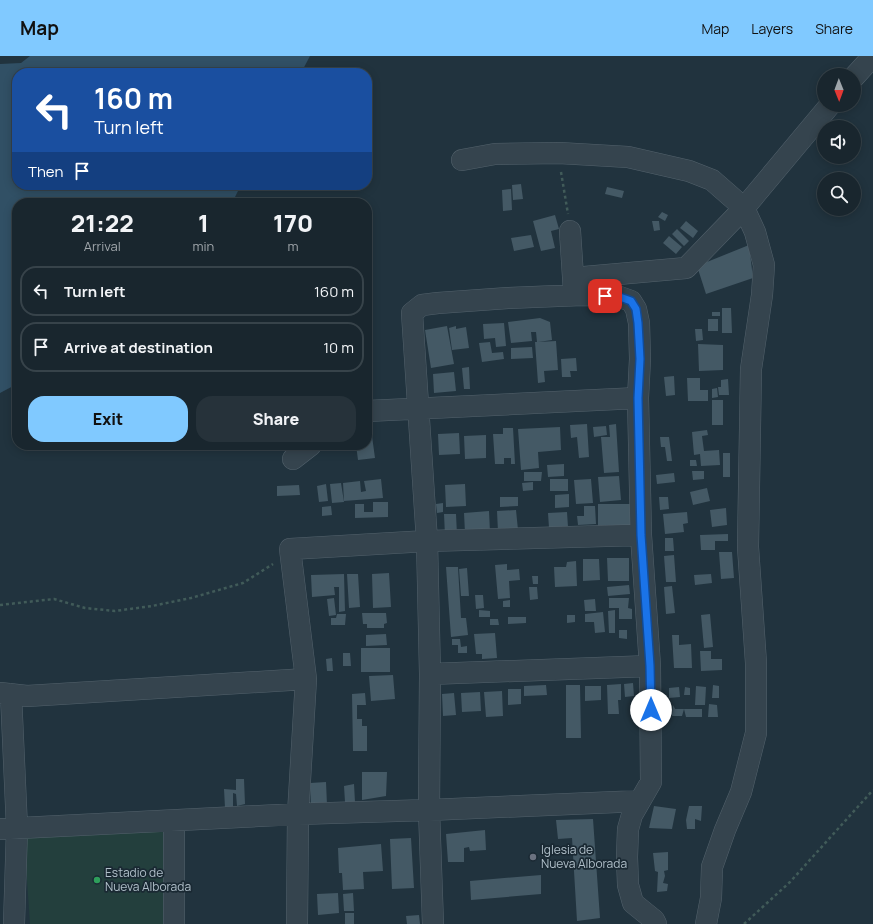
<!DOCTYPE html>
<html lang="en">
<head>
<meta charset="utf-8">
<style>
	:root { --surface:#19262e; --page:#26323a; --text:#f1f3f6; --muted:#9fa5aa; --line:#37434a; --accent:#80c9ff }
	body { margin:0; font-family:Manrope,sans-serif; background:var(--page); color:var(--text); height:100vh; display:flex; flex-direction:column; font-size:15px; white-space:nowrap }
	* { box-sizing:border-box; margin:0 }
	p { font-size:13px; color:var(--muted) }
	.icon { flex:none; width:22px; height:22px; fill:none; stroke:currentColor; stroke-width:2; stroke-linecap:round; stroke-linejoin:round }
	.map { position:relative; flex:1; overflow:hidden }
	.details { position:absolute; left:12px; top:142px; width:360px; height:252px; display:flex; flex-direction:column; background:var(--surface); border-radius:16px; box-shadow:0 2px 10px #0003,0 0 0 1px var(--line) }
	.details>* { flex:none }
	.banner { position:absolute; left:12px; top:12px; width:360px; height:122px; border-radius:16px; box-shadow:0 2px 10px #0003,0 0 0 1px var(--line); background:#1a4fa0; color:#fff; overflow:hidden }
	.needle { width:26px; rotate:179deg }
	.buttons { position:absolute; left:817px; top:12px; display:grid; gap:8px }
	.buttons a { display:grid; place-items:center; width:44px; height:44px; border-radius:50%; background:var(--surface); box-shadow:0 2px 10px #0003,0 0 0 1px var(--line); font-size:20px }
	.pin { position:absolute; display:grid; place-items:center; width:34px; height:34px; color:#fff; margin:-17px; border-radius:8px; box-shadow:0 2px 6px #0006 }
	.me { position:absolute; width:44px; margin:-22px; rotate:0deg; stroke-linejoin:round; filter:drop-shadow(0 0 3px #0008) }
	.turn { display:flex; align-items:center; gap:14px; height:84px; padding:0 16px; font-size:18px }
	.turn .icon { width:52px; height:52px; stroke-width:2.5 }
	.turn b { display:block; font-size:28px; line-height:34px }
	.then { display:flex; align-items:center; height:38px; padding:0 16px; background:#0003; gap:8px; font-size:15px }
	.eta { display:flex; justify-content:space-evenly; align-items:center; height:68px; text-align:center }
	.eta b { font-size:24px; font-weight:800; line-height:28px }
	.action { display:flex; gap:8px; margin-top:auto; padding:8px 16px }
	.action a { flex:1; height:46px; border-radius:16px; background:var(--accent); color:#111; font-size:16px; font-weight:800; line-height:46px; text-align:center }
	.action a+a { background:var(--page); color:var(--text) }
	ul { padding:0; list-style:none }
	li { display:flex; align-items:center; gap:12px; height:50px; margin:0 8px 6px; padding:0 8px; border:2px solid var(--line); border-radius:16px }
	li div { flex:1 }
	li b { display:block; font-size:15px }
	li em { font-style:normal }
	header { display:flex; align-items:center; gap:24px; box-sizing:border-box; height:56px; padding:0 20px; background:var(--accent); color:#111 }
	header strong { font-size:19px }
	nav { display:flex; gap:22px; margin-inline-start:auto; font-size:14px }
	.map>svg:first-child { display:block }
</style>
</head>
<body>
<header>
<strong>Map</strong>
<nav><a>Map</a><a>Layers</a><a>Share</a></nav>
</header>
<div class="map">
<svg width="873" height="868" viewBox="0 0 873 868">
	<rect width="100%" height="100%" fill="#21333e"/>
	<!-- green -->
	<path fill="#233f3d" d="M165,775L168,868H30L24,781Z"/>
	<!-- water -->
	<path fill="#315065" d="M30,0H310L301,17H17V129H241L232,147H17V328L0,337V8L21,7Z"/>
	<!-- building -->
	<path fill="#445965" d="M521,128L523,143L513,144L512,129Z
		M607,131L624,135L622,142L605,138Z
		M511,133L512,154L503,155L502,134Z
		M662,156L668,159L665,165L658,161Z
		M555,159L559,173L551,175L555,192L541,195L533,165Z
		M652,165H659L660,174L654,175Z
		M686,165L698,175L693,182L680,172Z
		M677,173L689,185L684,190L672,178Z
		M531,179L534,191L514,195L511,182Z
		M669,180L682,191L676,198L663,187Z
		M749,189L753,222L706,238L697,210Z
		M722,252H731L732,277H722Z
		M712,256H720V260H712Z
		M540,262L550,266L552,284L538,286L556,285L558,314L544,315L545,326L538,327L535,286H537L536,276H531L532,285L511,287L508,266Z
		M708,263H718V275H708Z
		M504,267L506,290L496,291L495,282L484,283L483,268Z
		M447,270L454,308L431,312L425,274Z
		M456,270V273L466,271L469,292L452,294L449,272Z
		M695,273H702L703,284L696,285Z
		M490,286L492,297L503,296L504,303L482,306L479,287Z
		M698,288L723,289V314L699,315Z
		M532,291L533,302L511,303V292Z
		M576,302L577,315H570L571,321H562L561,303Z
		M469,311L470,333H464L462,312Z
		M454,316L456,335L434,337L433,318Z
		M674,320L675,339L666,340L664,321Z
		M687,322H700V334H708V345H688Z
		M728,323L729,339H719L718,331H721V324Z
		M717,332L718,341L712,342V333Z
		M712,344H723V369H712Z
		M587,368L589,401L579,402L577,381L571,382L570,369Z
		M616,368L619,416L604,417L601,381H610L609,369Z
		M606,370L607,379L594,381L593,371Z
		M560,371L561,394L538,396L539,412L521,414L518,373Z
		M503,372H513L515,408H511V402H504V408H495L493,378H503Z
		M707,374L708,379L702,380L704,395L719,394L720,409L701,410L700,398L694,399L692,376Z
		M459,377L460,398L439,399L438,378Z
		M486,379V402L465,403L464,380Z
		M372,380L375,402L358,404L356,389H367V381Z
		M660,381H669L672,405H667L665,391H661Z
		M723,397H730V421H723Z
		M690,404H696L697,410H690Z
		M564,408V420L548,421L547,409Z
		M692,415H704V423L693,424Z
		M524,416H542L541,425H524Z
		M674,417L675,426L657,428L656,419Z
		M619,420L621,444L600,446L598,421Z
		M381,423L383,442L344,445L343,427L360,425L361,436L366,435L364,425Z
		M550,423H568V435H550Z
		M591,423L593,447L576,448L574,424Z
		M533,426V434L523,435L522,427Z
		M341,427L344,446L332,447L330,428Z
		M326,428L328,445L319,446L317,430Z
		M465,428L466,450L446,451L445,429Z
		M299,429L300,439L277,440V430Z
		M707,432L710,445L693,449L690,436Z
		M569,438V451L555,452V439Z
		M500,441H518V450L500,451Z
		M659,441H668L669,453L660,454Z
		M373,446H388V461L355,462V448H364V456H373Z
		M443,447V456L437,457L436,448Z
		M598,448H630V470H598Z
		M331,450L332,459L322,460V451Z
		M584,450H595L596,468L578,469L577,460H584Z
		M726,452L727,469L712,471L710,454Z
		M516,454L518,474L498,476L497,455Z
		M489,455L490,476L465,477L464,457Z
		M567,456L568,471L549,472L548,457Z
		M687,456L688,467L683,468L684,476L665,478L663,458Z
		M444,458H456L457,479L445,480Z
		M728,478V485H715V494H701L700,479Z
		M665,482H673L674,495H665Z
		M719,496H732L734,522L721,523Z
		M674,499L676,526H666L664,500Z
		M607,502H629V525H608Z
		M583,503H599L600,524L583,525Z
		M576,505L577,530L555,531L554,511H566L567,506Z
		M507,508V514L519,513L520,524L509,525L510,542L498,543L495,509Z
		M446,511H458L461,562H466L468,579L451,581Z
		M467,512L469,540H461L459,513Z
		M389,517L391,551L373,552L372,518Z
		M344,518L345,555L339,556V531H334L335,539L312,541L311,519Z
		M347,518H358L360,551L349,552Z
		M711,518L712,527L695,529L694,519Z
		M532,520H538V528H533Z
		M629,529L630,538L608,540L607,531Z
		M672,530L675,557L666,558L664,531Z
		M529,531H537L538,543L530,544Z
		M475,539H483L484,552L476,553Z
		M334,542L336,559L329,560L327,543Z
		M609,542H629L628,552L632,553V563H619V552H609Z
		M595,543L596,555H585L584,544Z
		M510,544V551H503V545Z
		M479,554L490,555V561H479Z
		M615,554V577H609L608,555Z
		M603,556L605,576L595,577L594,566H585V558Z
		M362,557H386L387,567L384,568V572H367V568H363Z
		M337,558H346L345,569H331V562H336Z
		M710,558L713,591L704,592L701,559Z
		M567,559H575V566L567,567Z
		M508,561H526V567L508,568Z
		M490,563H498L499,569H490Z
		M619,574H627V583L619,582Z
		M495,577L497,602L482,603V598H476L474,578Z
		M386,578L387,589L366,590V579Z
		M672,579H679V589L691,588L692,612H674Z
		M452,583H460L461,591L467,590V597H458V589H452Z
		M361,592H390V616H361Z
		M700,595H711V603H722V614L701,615Z
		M343,597H350L351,610H343Z
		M332,602L333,615H327L326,603Z
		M393,619L395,643L371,645L369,620Z
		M633,627L634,640L625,641L624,628Z
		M621,628V644H618L619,658H608L607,629Z
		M546,629L547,639L524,640V630Z
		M566,629H580L581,682H566Z
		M713,629L719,630V642H712Z
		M585,630H601V644L585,645Z
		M696,630L706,631L705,649H695Z
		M679,631L680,641L669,642V632Z
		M685,631L690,632V639H684Z
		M508,633H521V648L508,649Z
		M502,635L503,660L486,661L484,636Z
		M480,636L481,655L462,656L461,637Z
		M365,637L366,649H357V663H362V670H367V695H353L352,638Z
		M454,637L456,659L443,660L442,638Z
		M709,648L717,649L718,661H708Z
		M673,649L675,653H684L682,660H672Z
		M684,653H702V661H686Z
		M362,716H387L386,740L362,744Z
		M236,723H244L245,748L237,750L236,738L233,737V752H225L224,733L236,734Z
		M326,726L327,749L311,750L310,727Z
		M354,728L355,746H345L344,730Z
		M654,750L676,753L672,773L649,772Z
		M689,750H702L701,765L695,763V773H687L686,764Z
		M593,763L600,862L577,865L572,782L558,783L556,764Z
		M485,774L486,794L470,795L469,791L464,792V806H448L446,778Z
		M411,782L414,832L392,833L390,783Z
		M381,788L383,815L363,816L364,833L343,834L342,817H339L338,792Z
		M668,796V814L664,815L665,820L663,827L668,828L667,835L657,836L658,816L655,815L653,797Z
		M541,819V838L471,844L470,825Z
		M338,837L339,857L318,859L317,838Z
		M353,837L354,855H344L343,838Z
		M345,857H354V868H345Z
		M419,859L420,868H407L406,860Z"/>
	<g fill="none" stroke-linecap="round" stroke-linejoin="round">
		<!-- minor casing -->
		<g stroke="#53626c" stroke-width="22">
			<path id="minor" d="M854,21L873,0
				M462,104L495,98L559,97L628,101L689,115L712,124L744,152L755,176L764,209L762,239L751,313L748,491L756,607V677L741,736L725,774L712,811L711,842L706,868
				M570,175L574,236
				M573,222L686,212L744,152L830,49
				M367,355L638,342
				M293,403L311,389
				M430,618L650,610
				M0,637L27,640L306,623
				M11,638L17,772L14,868
				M174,765V868
				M0,773L298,758L429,754L640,745
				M297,868L298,758L306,623L290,493L427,485L641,479
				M433,868L429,754L430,618L427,485L412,257L422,249L438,247L508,242L582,239L617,240L631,245L636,253L639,267L640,303L638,342L641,479L650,610L651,726L632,759L628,773L627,801L628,829L633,847L654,864L656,868"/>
		</g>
		<!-- path -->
		<path stroke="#415b59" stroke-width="2.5" stroke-dasharray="3 3" stroke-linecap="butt" d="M561,116L568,158
			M0,549L54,543L85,552L115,555L152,550L191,542L243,527L273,508
			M744,868L790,826L873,734"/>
		<!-- minor -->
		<use href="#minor" stroke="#35444e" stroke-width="21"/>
	</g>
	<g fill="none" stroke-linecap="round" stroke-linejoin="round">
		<!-- route casing -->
		<g stroke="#114b97" stroke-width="10">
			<path id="route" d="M605,240H617L631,245L636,253L638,267L640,303L638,342L641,479L650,610L651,654"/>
		</g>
		<!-- route -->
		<use href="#route" stroke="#1a73e8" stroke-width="7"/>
	</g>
	<!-- markers -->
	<circle fill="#6b7280" stroke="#1a2933" stroke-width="1.5" cx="533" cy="801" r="4"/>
	<circle fill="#2e9e5b" stroke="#1a2933" stroke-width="1.5" cx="97" cy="824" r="4"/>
	<g text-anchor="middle" stroke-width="3.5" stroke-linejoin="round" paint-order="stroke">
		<!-- poi labels -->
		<g font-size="12" fill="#b0bfc9" stroke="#1a2933" text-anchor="start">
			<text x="541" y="798">Iglesia de<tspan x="541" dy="14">Nueva Alborada</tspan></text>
			<text x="105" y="821">Estadio de<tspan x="105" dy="14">Nueva Alborada</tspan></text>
		</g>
	</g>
</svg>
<div class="buttons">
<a><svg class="needle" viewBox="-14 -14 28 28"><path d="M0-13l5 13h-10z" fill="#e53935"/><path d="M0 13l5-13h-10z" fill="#9fa5aa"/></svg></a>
<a><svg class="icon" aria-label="sound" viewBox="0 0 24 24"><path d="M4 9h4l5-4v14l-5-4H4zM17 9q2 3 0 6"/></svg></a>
<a><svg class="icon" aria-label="search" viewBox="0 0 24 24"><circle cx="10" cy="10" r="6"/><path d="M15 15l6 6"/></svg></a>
</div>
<div class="pin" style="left:605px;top:240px;background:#d93025"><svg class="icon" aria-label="arrive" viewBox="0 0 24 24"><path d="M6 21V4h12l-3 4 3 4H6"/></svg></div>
<svg class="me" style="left:651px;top:654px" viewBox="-20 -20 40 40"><circle r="19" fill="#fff"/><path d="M0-13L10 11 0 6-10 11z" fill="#1a73e8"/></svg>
<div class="banner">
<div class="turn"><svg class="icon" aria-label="left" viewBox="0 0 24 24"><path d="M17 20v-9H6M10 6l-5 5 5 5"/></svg><div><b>160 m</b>Turn left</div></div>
<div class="then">Then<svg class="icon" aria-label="arrive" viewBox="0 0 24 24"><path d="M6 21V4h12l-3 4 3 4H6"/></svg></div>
</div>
<section class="details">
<div class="eta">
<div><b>21:22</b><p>Arrival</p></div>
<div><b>1</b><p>min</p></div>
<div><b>170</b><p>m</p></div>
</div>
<ul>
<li><svg class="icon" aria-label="left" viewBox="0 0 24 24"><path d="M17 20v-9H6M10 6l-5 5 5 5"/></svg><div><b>Turn left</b></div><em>160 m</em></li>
<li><svg class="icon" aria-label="arrive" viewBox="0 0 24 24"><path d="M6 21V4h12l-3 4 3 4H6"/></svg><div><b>Arrive at destination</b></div><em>10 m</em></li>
</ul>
<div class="action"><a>Exit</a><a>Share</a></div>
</section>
</div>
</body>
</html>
